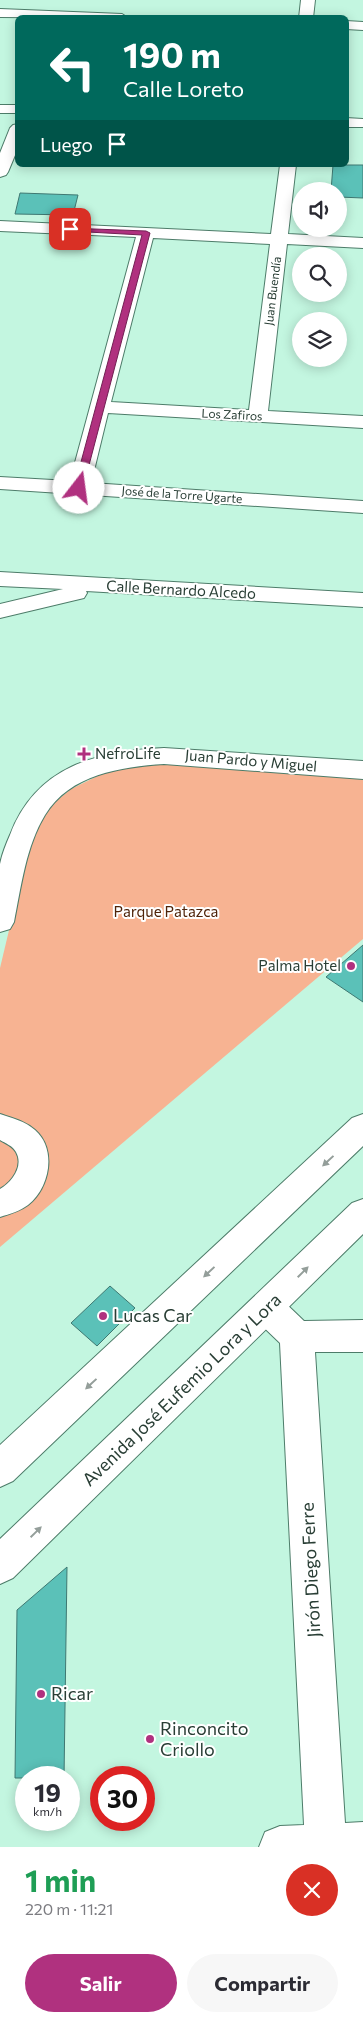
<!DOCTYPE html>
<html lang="es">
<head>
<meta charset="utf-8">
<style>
	:root { --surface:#fff; --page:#f7f7f7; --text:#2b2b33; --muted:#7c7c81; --accent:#b0317f }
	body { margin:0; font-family:Commissioner,sans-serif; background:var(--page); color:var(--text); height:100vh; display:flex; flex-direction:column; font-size:19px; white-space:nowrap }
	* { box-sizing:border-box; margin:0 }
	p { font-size:16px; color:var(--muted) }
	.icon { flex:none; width:28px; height:28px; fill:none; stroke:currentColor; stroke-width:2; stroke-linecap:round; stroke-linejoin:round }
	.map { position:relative; height:1847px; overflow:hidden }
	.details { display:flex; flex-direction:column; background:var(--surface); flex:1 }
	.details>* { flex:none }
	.top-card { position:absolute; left:15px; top:15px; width:334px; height:152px; border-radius:8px; box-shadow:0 2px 12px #0003; background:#00695c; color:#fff; overflow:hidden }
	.tools { position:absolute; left:292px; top:182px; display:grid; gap:10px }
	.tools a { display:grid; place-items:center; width:55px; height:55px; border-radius:50%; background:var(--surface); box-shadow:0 2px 12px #0003; font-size:25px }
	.speed { position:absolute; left:15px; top:1766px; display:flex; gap:10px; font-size:25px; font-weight:700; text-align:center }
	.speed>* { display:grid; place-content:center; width:65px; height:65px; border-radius:50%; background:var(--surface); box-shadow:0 2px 12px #0003; line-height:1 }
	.speed small { font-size:12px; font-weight:400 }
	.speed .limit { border:8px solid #d22; background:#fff; color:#111 }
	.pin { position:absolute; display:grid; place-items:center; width:42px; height:42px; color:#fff; margin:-21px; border-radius:10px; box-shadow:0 2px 8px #0006 }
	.me { position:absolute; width:55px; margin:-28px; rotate:15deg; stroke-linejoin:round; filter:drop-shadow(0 0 4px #0008) }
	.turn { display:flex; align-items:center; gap:18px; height:105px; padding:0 25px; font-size:22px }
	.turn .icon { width:65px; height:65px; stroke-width:2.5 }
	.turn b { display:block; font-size:35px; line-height:42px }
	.then { display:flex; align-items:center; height:48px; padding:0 25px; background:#0003; gap:10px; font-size:19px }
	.round { display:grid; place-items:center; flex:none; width:52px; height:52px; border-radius:26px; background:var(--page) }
	.head { display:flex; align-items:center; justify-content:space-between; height:85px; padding:0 25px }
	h1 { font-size:30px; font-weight:700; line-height:38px; color:#1e9e55 }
	.button { display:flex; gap:10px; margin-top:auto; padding:10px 25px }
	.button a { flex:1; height:58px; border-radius:30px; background:var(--accent); color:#fff; font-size:20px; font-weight:700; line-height:58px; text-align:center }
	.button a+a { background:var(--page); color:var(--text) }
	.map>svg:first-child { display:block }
</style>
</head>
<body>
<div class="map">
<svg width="363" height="1847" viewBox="0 0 363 1847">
	<rect width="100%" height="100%" fill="#c3f6e0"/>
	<!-- green -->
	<path fill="#f7b392" d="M147,763L363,776V939L0,1247V968L31,838L49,807L71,789L108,771Z"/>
	<!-- building -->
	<path fill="#5bc1b8" stroke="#3f7872" d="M333,165H363V198L339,197V191H331Z
		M20,193L78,195L73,215L15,214Z
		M363,945V1002L326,977Z
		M110,1286L135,1308L97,1346L71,1323Z
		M67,1567L64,1778H15L17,1610Z"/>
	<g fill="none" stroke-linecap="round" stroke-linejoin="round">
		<!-- minor casing -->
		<g stroke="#4d7c69" stroke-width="2">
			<path id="minor" d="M301,0H315L313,18H299Z
				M0,9L122,14L128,18L0,17Z
				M346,21L363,22V30L346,29Z
				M0,105H18V113H0Z
				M346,118L363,119V127H346Z
				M18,124V148L8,172L6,175L0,177V153L10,128L13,125Z
				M280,165H296L288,234L363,238V248L287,244L268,411L363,416V428L108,413L91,483L363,501V513L0,489V477L70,481L136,237L0,231V221L271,234ZM153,238L270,244L249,410L111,402Z
				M0,572L363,593V607L86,591L87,593L84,598L0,618V604L63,589L0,586Z
				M164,748L363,761V779L164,764C121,767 70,774 45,815C26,846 21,887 14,922L10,929L0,932C0,910 0,885 0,864C2,854 6,844 10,835C36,766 97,751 164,748Z
				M0,1114C12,1118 25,1121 35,1130C57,1149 50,1188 28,1205C20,1211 10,1214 0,1217V1189C12,1182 24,1166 16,1152C13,1146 5,1143 0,1140Z
				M267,1293L279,1297L304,1321L363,1320V1352H315L345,1823L363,1822V1847H259L265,1832L280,1826L304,1825L280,1343L255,1319L250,1308L255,1297Z"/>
		</g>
		<!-- major casing -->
		<g stroke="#4d7c69" stroke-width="2">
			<path id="major" d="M363,1114V1146L13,1481L0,1487V1445L352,1118Z
				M363,1199V1234L13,1578L0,1584V1539L352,1203Z"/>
		</g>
		<!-- minor -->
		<use href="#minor" fill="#fff" fill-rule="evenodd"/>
		<!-- major -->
		<use href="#major" fill="#fff" fill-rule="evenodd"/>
	</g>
	<!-- one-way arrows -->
	<defs><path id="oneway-solid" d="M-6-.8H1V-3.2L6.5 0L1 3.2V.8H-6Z" transform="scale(1.25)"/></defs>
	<g fill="#949e9a">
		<use href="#oneway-solid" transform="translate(328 1161) rotate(137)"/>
		<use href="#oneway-solid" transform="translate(209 1272) rotate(137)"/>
		<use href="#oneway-solid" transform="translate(303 1272) rotate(-45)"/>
		<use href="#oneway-solid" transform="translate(91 1384) rotate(137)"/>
		<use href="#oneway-solid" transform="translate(36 1532) rotate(-44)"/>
	</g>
	<!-- route -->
	<path fill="#b0317f" stroke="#722053" d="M68,228L146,231L150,233L83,488L79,491L74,488L142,235L70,231L67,229Z"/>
	<!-- markers -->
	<g fill="#b0317f" stroke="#fff" stroke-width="2">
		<path d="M81.5 746.5h5v5h5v5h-5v5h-5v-5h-5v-5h5z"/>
		<circle cx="351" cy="966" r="5"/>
		<circle cx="103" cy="1316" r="5"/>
		<circle cx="41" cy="1694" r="5"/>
		<circle cx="150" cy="1739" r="5"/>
	</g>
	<g text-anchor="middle" stroke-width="4" stroke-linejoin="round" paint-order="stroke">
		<!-- far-street labels -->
		<g font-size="12" fill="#293e35" stroke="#fff">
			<text transform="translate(273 291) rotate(-83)" y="4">Juan Buendía</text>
			<text transform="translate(232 415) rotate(3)" y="4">Los Zafiros</text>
			<text transform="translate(182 495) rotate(4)" y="4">José de la Torre Ugarte</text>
		</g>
		<!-- street labels -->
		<g font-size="15" fill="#293e35" stroke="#fff">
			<text transform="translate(181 590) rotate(3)" y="5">Calle Bernardo Alcedo</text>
			<text transform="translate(251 761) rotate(5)" y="5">Juan Pardo y Miguel</text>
		</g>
		<!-- poi labels -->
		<g font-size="15" fill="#293e35" stroke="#fff" text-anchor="start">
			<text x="95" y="759">NefroLife</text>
			<text x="341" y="971" text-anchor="end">Palma Hotel</text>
		</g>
		<!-- park labels -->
		<g font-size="15" fill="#4f2309" stroke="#fff">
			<text x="166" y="917">Parque Patazca</text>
		</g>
		<!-- near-poi labels -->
		<g font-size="18" fill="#293e35" stroke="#fff" text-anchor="start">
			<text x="113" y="1322">Lucas Car</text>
			<text x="51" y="1700">Ricar</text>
			<text x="160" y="1735">Rinconcito<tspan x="160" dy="21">Criollo</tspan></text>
		</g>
		<!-- near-street labels -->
		<g font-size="18" fill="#293e35" stroke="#fff">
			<text transform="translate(182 1390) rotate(-44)" y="6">Avenida José Eufemio Lora y Lora</text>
			<text transform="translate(311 1570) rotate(-93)" y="6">Jirón Diego Ferre</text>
		</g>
	</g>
</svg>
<div class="tools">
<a><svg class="icon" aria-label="sound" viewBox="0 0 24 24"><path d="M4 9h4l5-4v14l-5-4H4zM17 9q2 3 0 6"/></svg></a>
<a><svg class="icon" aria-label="search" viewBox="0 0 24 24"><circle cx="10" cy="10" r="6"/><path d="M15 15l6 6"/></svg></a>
<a><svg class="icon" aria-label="layers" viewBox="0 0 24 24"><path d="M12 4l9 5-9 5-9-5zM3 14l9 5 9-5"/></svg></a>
</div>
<div class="speed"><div>19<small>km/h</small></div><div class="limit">30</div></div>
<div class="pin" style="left:70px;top:229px;background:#d93025"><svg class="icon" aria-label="arrive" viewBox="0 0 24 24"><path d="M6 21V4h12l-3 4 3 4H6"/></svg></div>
<svg class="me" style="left:79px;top:488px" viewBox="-20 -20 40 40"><circle r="19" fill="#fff"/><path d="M0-13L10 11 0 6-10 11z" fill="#b0317f"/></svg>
<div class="top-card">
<div class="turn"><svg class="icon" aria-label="left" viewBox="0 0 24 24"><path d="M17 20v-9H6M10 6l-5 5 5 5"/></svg><div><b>190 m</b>Calle Loreto</div></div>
<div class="then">Luego<svg class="icon" aria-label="arrive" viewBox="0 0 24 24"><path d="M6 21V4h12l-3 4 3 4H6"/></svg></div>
</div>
</div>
<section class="details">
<div class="head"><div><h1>1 min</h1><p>220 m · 11:21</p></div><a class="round" style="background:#d93025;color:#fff"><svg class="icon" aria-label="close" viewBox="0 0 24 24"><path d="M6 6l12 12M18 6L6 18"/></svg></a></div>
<div class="button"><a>Salir</a><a>Compartir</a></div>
</section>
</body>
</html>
